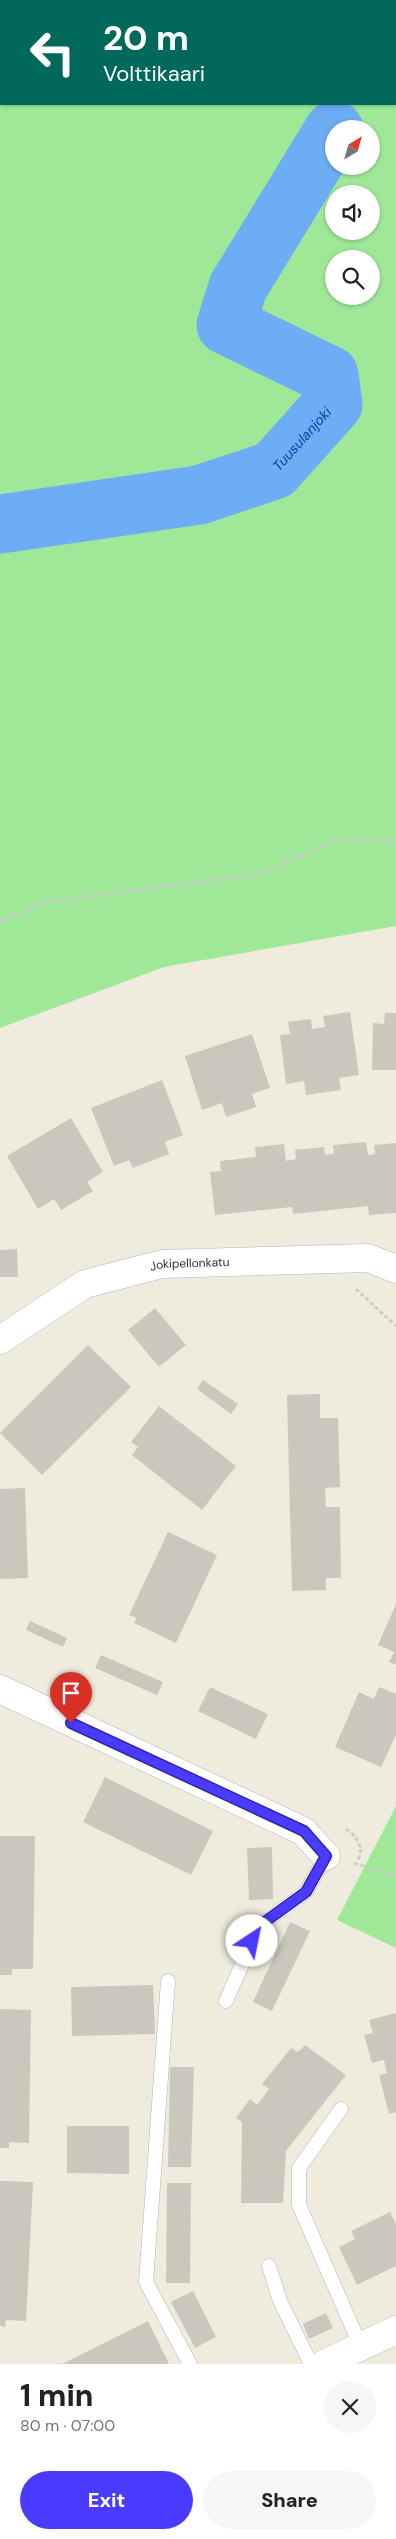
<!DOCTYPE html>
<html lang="en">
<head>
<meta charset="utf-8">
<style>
	:root { --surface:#fff; --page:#f6f6f6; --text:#222; --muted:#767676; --accent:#493bff }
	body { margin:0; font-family:"DM Sans",sans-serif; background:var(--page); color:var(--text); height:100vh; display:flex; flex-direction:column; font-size:19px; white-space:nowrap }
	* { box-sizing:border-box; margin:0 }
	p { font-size:16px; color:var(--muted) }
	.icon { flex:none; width:28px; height:28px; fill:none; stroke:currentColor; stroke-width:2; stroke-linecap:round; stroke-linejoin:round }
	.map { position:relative; height:2364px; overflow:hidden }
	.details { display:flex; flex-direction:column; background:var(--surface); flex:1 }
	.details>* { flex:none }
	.top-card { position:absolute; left:0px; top:0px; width:396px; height:105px; box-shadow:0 1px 4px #0004; background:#00695c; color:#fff; overflow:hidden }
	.needle { width:32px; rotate:37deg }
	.controls { position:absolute; left:325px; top:120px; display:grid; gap:10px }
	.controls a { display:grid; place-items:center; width:55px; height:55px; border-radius:50%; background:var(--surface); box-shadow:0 1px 4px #0004; font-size:25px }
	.pin { position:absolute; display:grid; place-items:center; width:42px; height:42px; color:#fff; margin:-51px -21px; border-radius:50% 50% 50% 0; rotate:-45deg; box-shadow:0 0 5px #0007 }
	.pin .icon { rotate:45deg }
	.me { position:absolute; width:55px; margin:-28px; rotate:34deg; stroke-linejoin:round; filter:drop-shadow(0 0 4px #0008) }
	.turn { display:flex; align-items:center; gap:18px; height:105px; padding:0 20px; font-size:22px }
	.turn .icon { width:65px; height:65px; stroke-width:2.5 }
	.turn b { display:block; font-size:35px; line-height:42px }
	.round { display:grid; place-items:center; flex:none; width:52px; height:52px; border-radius:26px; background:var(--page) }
	.head { display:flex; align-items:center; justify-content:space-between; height:85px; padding:0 20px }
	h1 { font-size:30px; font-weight:800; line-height:38px }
	.button { display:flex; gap:10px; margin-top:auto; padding:10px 20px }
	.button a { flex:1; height:58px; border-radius:30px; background:var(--accent); color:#fff; font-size:20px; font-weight:800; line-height:58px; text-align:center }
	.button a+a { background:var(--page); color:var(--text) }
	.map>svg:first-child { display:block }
</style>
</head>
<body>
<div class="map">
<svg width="396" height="2364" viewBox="0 0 396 2364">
	<rect width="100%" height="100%" fill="#efecde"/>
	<!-- green -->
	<path fill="#9fe898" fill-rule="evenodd" d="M0,0H396V926L164,967L0,1028ZM1,1H395V104H1ZM334,129H371V166H334ZM334,194H371V231H334ZM334,259H371V296H334Z
		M396,1806V1948L337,1920Z"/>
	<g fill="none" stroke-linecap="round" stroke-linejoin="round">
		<!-- river -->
		<g stroke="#6cadf6" stroke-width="59">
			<path d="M395,61L396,60"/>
			<path id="s1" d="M0,524L199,495L274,470L333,404L329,375L226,325L238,287L334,130"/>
		</g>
	</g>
	<!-- building -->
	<path fill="#cac8bd" d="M350,1012L359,1075L339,1078L341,1090L306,1095L304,1081L286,1084L280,1035L290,1034L288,1022L311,1019L312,1029L325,1027L323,1016Z
		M385,1013H396V1070H372L373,1023L384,1024Z
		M252,1034L270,1088L252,1094L256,1107L226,1117L222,1103L202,1110L185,1056Z
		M162,1080L183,1135L165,1142L169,1154L133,1168L129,1160L114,1166L91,1108Z
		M71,1118L103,1172L87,1182L93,1191L61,1210L54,1199L38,1209L7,1156Z
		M366,1142L368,1155L375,1154L374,1145L396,1143V1213L369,1215L368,1206L293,1214L292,1207L215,1215L210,1172L221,1171L220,1161L256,1157L255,1147L284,1144L286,1161L296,1159L295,1150L324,1147L325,1155L334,1154L333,1145Z
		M17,1249L18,1277H0V1250Z
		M155,1308L186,1345L159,1367L128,1330Z
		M88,1345L131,1387L42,1475L0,1433Z
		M203,1380L238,1404L231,1414L197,1389Z
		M320,1394V1418H338L340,1487L325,1488L326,1507H340L341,1578H326V1590L292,1591L287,1395Z
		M159,1406L236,1466L202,1510L132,1455L138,1447L131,1442Z
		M25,1488L28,1578L0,1579V1489Z
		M168,1532L217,1555L176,1643L134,1623L137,1618L129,1615Z
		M396,1604V1665L389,1662L394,1652L378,1645Z
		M30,1621L67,1638L63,1647L26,1630Z
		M101,1655L163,1682L157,1695L95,1668Z
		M210,1687L268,1714L256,1739L198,1711Z
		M379,1687L396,1694V1735L381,1767L335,1747L359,1692L374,1699Z
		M105,1777L213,1831L191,1875L83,1822Z
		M0,1836H35L33,1969H12V1975H0Z
		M272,1847L273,1899L249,1900L247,1848Z
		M290,1922L310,1931L272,2011L253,2002Z
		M153,1985L155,2034L72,2036L71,1987Z
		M0,2009L31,2010L29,2143L9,2142V2148H0Z
		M396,2013V2112L389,2114L379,2075L387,2073L384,2060L372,2063L364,2035L373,2033L369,2020Z
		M305,2045L346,2075L286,2151L283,2203H241L242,2122L236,2118L250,2099L257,2105L269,2089L262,2084L291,2048L298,2052Z
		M170,2067H194L191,2167H168Z
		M67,2126H129V2174L67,2173Z
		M0,2181L33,2182L26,2321L6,2320L5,2327L0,2326Z
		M167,2183H191L190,2283H166Z
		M390,2212L396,2224V2266L357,2285L339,2247L355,2239L351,2231Z
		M193,2291L216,2337L195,2348L171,2302Z
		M326,2313L333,2328L309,2339L303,2324Z
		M148,2321L169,2364H62Z"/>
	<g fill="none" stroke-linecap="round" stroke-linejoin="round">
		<!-- service casing -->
		<g stroke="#b2b2c1" stroke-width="15">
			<path id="service" d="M168,1981L146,2282L190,2364
				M226,2001L259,1926L306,1892L326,1856
				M341,2109L299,2168V2205L361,2347
				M269,2266L280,2301L311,2364"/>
		</g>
		<!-- minor casing -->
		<g stroke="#b2b2c1" stroke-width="29">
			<g id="minor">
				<path id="s2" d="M0,1340L85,1284L162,1264L368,1258L396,1269"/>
				<path d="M0,1689L303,1831L326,1856"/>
				<path d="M324,2364L396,2330"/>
			</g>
		</g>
		<!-- path -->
		<path stroke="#ccc" stroke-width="3" stroke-dasharray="4 2.5" stroke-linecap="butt" d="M0,921L48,902L264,873L334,840L396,842
			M356,1289L396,1326
			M346,1829L355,1836L361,1848L358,1861
			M354,1863L396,1876"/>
		<!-- service -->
		<use href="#service" stroke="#fff" stroke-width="14"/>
		<!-- minor -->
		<use href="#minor" stroke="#fff" stroke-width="28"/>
	</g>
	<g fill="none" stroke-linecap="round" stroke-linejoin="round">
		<!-- route casing -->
		<g stroke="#2f26a6" stroke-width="12">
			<path id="route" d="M71,1723L304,1831L326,1856L306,1892L259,1926L252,1941"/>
		</g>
		<!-- route -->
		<use href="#route" stroke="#493bff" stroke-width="9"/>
	</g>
	<g text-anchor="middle" stroke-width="4" stroke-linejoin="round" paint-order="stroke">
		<!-- street labels -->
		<g font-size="12" fill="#2c2c2c" stroke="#fff">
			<text dy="4" stroke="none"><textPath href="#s2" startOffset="209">Jokipellonkatu</textPath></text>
		</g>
		<!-- water labels -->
		<g font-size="14" font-style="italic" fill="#0646a7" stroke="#fff">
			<text dy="5" stroke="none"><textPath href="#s1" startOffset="322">Tuusulanjoki</textPath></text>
		</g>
	</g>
</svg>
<div class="controls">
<a><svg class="needle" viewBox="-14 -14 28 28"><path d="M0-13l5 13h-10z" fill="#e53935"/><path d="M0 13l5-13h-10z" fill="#767676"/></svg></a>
<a><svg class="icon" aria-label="sound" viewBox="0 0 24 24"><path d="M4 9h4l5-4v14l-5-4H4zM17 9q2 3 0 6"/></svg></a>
<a><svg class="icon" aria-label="search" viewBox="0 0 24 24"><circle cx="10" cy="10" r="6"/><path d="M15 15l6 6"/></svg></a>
</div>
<div class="pin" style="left:71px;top:1723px;background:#d93025"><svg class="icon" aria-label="arrive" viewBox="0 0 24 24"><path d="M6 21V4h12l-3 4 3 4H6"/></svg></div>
<svg class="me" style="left:252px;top:1941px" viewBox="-20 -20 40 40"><circle r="19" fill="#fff"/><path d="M0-13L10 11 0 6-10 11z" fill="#493bff"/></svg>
<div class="top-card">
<div class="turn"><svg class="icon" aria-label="left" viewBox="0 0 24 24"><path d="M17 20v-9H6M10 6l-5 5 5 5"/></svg><div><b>20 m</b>Volttikaari</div></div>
</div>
</div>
<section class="details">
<div class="head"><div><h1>1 min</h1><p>80 m · 07:00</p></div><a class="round"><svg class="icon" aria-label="close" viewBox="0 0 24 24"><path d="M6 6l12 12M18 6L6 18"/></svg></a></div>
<div class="button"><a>Exit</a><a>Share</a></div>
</section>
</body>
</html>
